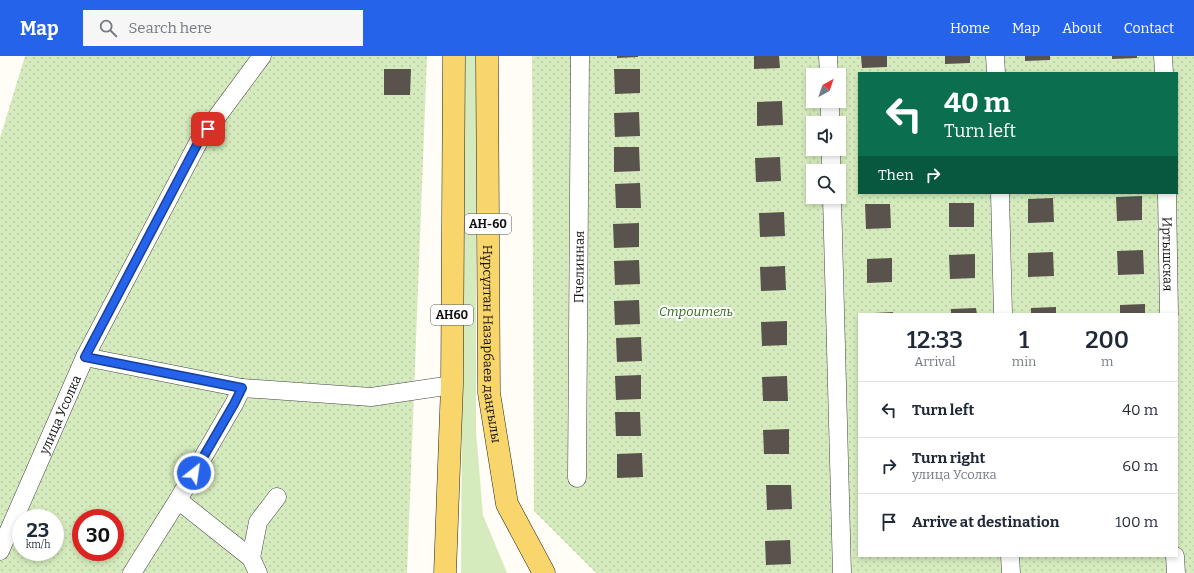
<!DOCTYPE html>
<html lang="en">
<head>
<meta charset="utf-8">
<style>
	:root { --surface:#fff; --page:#f6f6f7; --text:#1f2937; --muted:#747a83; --line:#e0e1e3; --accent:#2563eb }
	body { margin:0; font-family:Bitter,serif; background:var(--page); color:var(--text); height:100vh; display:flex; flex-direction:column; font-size:15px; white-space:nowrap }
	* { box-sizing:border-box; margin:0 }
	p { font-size:13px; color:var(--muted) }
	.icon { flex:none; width:22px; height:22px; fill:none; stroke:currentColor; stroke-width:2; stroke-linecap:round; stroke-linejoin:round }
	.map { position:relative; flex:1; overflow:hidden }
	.sheet { position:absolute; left:858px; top:257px; width:320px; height:244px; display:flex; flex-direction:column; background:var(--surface); border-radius:0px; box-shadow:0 2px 6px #0003 }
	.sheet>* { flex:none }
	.top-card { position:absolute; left:858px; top:16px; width:320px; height:122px; border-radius:0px; box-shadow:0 2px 6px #0003; background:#0b6e4f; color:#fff; overflow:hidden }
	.needle { width:26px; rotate:40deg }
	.fabs { position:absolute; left:806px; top:12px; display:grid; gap:8px }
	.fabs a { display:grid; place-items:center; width:40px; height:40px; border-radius:0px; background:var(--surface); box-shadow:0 2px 6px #0003; font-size:20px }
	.speed { position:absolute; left:12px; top:453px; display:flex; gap:8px; font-size:20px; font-weight:700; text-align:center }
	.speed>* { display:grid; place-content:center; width:52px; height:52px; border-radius:50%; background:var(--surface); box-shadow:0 2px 6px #0003; line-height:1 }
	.speed small { font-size:10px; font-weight:400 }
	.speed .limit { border:6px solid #d22; background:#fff; color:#111 }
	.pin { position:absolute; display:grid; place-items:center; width:34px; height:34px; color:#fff; margin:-17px; border-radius:8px; box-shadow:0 2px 6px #0006 }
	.me { position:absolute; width:44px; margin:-22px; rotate:30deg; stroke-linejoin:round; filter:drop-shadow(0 0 3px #0008) }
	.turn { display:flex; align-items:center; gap:14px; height:84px; padding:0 20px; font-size:18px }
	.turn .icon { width:52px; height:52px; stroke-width:2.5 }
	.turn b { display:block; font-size:28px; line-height:34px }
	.then { display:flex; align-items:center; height:38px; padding:0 20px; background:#0003; gap:8px; font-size:15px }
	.eta { display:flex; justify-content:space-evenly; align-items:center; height:68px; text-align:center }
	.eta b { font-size:24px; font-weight:600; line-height:28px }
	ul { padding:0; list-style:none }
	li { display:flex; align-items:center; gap:12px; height:56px; padding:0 20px; border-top:1px solid var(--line) }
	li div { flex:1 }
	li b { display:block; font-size:15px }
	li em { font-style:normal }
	header { display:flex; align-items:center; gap:24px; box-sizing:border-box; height:56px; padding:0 20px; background:var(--accent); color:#fff }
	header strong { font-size:19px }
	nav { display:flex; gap:22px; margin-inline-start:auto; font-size:14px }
	.search { width:280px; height:36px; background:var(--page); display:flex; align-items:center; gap:10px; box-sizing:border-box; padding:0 14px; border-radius:0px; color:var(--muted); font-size:15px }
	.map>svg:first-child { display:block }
</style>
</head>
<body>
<header>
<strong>Map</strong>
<div class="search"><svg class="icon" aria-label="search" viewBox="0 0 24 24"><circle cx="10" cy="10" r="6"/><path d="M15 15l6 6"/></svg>Search here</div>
<nav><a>Home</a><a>Map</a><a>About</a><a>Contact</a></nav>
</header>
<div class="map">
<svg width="1194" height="517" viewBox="0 0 1194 517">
	<defs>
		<pattern id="garden-dots" width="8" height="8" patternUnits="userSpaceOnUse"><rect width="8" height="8" fill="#d5ebbd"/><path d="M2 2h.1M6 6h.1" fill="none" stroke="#b6c8a1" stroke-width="1.8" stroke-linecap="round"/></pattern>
	</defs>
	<rect width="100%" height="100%" fill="#fffdf5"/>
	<!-- grass -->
	<path fill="#d5ebbd" d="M464,0H476V375L483,459L507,517H461Z"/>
	<!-- garden -->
	<path fill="url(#garden-dots)" fill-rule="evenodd" d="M25,0H427L407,517H0V82ZM21,462H55V496H21ZM81,462H115V496H81Z
		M532,0H1194V517H596L534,455ZM859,17H1177V137H859ZM813,19H839V45H813ZM813,67H839V93H813ZM813,115H839V141H813ZM859,258H1177V500H859Z"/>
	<!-- building -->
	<path fill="#5a524d" d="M617,0H638V1L617,2Z
		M754,0H779L780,12L754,13Z
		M861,0H887V11L862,12Z
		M945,0H970V7L945,8Z
		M1025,0H1050V4L1025,5Z
		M1112,0H1137V2L1112,3Z
		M384,13H411L410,39H384Z
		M614,13H640V37L615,38Z
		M782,45L783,69L757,70V46Z
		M639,56L640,80L615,81L614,57Z
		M614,91H639L640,115L614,116Z
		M780,101L781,125L756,126L755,102Z
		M640,127L641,152H616L615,128Z
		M1142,140V164L1117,165L1116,141Z
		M1053,142L1054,166L1028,167V143Z
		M949,147H974V171H949Z
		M865,148H890L891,172L866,173Z
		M784,156L785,180L760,181L759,157Z
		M639,167V191L614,192L613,168Z
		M1143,194L1144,218L1118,219L1117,195Z
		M1053,196L1054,220L1028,221V197Z
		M975,198V222L950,223L949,199Z
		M892,202V226L867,227V203Z
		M639,204L640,228L615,229L614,205Z
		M785,210L786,234L761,235L760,211Z
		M639,244L640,268L615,269L614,245Z
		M1145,248V258H1120V249Z
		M1056,251V258H1031V252Z
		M976,252L977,258H951V253Z
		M893,256V258H874V257Z
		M787,265V289L762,290L761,266Z
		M641,281L642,305L617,306L616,282Z
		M641,319V343L616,344L615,320Z
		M787,320L788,345H763L762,321Z
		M615,356H640L641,380H616Z
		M789,373V398H764L763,374Z
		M642,397L643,421L617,422V398Z
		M766,429H791L792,453L767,454Z
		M790,484L791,508L766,509L765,485Z"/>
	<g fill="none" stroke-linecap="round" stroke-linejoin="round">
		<!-- minor casing -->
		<g stroke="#444" stroke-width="19">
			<g id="minor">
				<path d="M828,0L829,19"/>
				<path d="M995,0L996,17"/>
				<path d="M1163,0L1164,17"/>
				<path d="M830,45V67"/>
				<path d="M831,93V115"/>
				<path d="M1000,137L1003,258"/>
				<path id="s1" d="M1167,137L1169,258"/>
				<path d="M832,141L842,517"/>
				<path d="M85,301L242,332L234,348L178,444L251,502L258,517"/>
				<path d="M242,332L371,341L452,329"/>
				<path id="s2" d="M577,422L580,0"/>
				<path id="s3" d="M0,495L85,301L199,85L262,0"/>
				<path d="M1010,500L1011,517"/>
				<path d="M1175,500L1176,517"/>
				<path d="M251,502L258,466L277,441"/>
				<path d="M132,517L178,444"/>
			</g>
		</g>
		<!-- primary casing -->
		<g stroke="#222" stroke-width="23">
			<g id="primary">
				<path id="s4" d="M487,0L489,337L507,448L544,517"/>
				<path d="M445,517L452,329L454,0"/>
			</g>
		</g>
		<!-- minor -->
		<use href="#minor" stroke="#fff" stroke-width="18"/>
		<!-- primary -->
		<use href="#primary" stroke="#f9d66b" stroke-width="22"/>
	</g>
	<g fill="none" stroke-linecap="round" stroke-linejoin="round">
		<!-- route casing -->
		<g stroke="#184099" stroke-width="10">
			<path id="route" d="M194,417L234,348L242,332L85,301L199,85L208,73"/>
		</g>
		<!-- route -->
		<use href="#route" stroke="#2563eb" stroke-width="7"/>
	</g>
	<g text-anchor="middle" stroke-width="4" stroke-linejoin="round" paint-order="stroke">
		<!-- shield labels -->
		<g fill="#fff" stroke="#585858" stroke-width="1">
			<rect x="465" y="158" width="46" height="20" rx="3"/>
			<rect x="431" y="249" width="42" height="20" rx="3"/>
		</g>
		<g font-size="12" font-weight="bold" fill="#111">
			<text x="488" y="172">АН-60</text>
			<text x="452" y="263">АН60</text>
		</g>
		<!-- street labels -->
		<g font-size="13" fill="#111" stroke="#fff">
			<text dy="5" stroke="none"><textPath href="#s1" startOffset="61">Иртышская</textPath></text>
			<text dy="5" stroke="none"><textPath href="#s2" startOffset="211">Пчелинная</textPath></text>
			<text dy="5" stroke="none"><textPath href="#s4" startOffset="288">Нұрсұлтан Назарбаев даңғылы</textPath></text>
			<text dy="5" stroke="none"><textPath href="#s3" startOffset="149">улица Усолка</textPath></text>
		</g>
		<!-- park labels -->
		<g font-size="13" font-style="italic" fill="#2f6b1f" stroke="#fff">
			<text x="696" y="260">Строитель</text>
		</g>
	</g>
</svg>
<div class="fabs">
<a><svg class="needle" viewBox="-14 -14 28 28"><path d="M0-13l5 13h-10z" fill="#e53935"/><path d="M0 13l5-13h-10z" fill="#747a83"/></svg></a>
<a><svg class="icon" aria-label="sound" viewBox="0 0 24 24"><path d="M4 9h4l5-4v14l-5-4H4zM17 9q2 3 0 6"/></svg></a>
<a><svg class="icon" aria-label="search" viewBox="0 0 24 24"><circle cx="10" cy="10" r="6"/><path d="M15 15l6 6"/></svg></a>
</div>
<div class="speed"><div>23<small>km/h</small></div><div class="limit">30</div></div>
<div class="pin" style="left:208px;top:73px;background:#d93025"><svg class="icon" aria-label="arrive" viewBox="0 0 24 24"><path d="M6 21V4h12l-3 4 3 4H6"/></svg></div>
<svg class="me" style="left:194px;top:417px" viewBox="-20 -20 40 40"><circle r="17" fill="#2563eb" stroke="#fff" stroke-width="3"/><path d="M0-11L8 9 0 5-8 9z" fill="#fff"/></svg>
<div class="top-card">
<div class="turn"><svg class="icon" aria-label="left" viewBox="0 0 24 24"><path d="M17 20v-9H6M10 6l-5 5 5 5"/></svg><div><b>40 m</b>Turn left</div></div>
<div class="then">Then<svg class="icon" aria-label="right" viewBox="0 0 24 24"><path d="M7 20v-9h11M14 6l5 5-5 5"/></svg></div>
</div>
<section class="sheet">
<div class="eta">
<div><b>12:33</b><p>Arrival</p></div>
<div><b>1</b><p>min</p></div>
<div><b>200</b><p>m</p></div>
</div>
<ul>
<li><svg class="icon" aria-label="left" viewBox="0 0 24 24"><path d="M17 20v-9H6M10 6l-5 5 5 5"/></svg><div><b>Turn left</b></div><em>40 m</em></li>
<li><svg class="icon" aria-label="right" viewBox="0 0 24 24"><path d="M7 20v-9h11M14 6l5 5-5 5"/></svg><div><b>Turn right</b><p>улица Усолка</p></div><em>60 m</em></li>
<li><svg class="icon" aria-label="arrive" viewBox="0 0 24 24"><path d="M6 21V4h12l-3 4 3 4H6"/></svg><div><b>Arrive at destination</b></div><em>100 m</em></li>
</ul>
</section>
</div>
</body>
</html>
